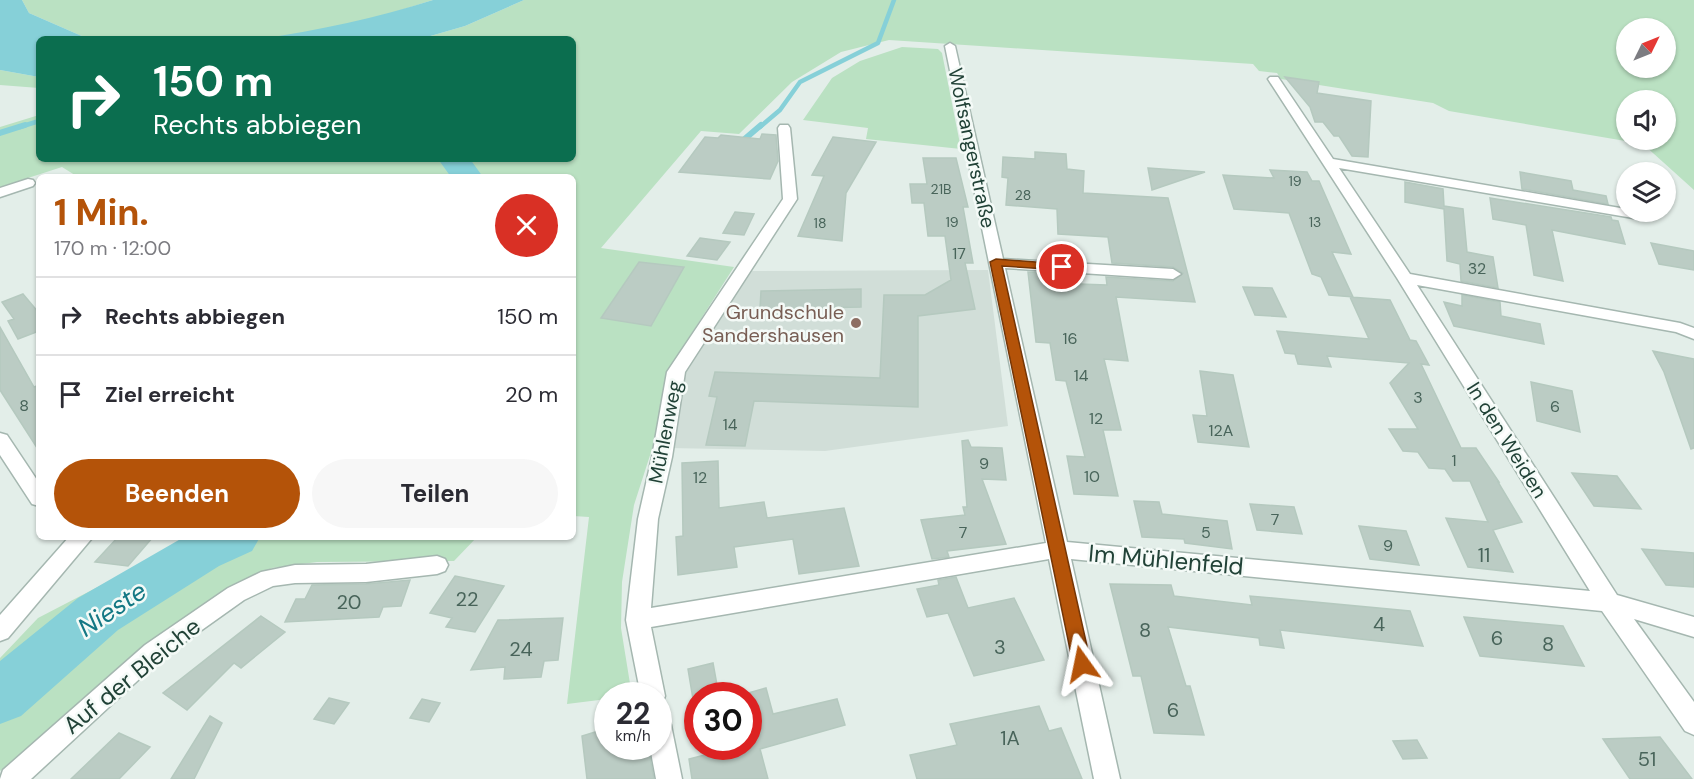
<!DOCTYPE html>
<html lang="de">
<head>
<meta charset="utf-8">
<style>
	:root { --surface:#fff; --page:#f7f7f7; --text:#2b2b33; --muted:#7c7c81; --line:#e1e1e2; --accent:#b45309 }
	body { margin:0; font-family:"DM Sans",sans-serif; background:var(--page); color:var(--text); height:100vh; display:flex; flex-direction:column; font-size:22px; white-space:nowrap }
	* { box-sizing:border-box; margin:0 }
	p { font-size:20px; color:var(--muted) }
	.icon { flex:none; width:33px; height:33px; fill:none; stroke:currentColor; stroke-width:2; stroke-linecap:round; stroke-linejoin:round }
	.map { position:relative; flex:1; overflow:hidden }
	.drawer { position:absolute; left:36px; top:174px; width:540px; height:366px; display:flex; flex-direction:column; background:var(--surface); border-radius:9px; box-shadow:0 2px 4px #0004 }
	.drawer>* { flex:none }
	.banner { position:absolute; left:36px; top:36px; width:540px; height:126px; border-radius:9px; box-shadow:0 2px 4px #0004; background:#0b6e4f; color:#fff; overflow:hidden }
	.needle { width:39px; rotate:47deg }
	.fabs { position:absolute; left:1616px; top:18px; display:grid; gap:12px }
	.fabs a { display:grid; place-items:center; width:60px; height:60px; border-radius:50%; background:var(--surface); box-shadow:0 2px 4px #0004; font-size:30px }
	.speed { position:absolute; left:594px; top:682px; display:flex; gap:12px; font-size:30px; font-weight:700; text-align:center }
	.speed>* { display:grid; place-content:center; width:78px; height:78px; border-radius:50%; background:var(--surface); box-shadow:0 2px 4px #0004; line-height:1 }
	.speed small { font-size:15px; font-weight:400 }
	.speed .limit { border:9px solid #d22; background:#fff; color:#111 }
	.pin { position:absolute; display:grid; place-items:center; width:51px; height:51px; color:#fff; margin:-26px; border:3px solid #fff; border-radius:50%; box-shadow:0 2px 6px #0007 }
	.me { position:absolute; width:66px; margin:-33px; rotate:348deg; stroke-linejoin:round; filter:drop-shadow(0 0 4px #0008) }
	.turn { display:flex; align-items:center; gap:21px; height:126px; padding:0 18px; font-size:27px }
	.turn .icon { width:78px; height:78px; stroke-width:2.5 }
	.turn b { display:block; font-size:42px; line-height:51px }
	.round { display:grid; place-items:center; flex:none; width:63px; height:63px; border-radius:32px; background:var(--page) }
	.summary { display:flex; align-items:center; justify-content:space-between; height:102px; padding:0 18px }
	h1 { font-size:36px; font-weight:700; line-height:45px; color:var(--accent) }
	.action { display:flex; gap:12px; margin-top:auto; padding:12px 18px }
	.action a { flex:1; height:69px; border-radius:36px; background:var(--accent); color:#fff; font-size:24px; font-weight:700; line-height:69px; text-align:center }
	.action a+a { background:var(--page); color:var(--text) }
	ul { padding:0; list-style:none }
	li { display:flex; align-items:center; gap:18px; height:78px; padding:0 18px; border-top:2px solid var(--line) }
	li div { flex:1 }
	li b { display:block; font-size:22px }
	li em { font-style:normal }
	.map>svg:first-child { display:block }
</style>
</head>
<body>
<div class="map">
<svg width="1694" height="779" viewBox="0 0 1694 779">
	<rect width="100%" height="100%" fill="#e3eee9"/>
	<!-- built -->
	<path fill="#d1ded8" d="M988,270L1008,426L825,451L668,448L684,376L752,271Z"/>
	<!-- green -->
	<path fill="#bae1c2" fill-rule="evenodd" d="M22,0H433C377,18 317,36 258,39C208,41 156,39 106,39L84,37L29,13Z
		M524,0H1694V190L1643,144L1449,111L1433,103L1281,79L1277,73L1259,71L1253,64L889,40L841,52L792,82L739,134L701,131L601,248L734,267L669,369L653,446L634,505L622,582L621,628L632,696H608L607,699L567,704L589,517L573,516V177H78L62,167L0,187V127L39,115V159H573V39H420L465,26ZM1626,28H1665V68H1626ZM1626,100H1665V140H1626Z
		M902,47L938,49L942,53L961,149L866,139L868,128L803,120L832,78L860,61Z
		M0,70L39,77V88L0,85Z
		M194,537H477L454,561L317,562L272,568L233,587L141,650L0,771V658L38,618Z"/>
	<!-- water -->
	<path fill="#86d0d8" d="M0,0H22L29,13L84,37L106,39H39V77L0,70Z
		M433,0H524L465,26L420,39H260C319,30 376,18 433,0Z"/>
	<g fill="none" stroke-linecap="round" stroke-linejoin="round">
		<!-- stream-far1 -->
		<path stroke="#86d0d8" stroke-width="4.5" d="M20,127L39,121
			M760,127L780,110L800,82L878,43L894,0"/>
		<!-- stream -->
		<path stroke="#86d0d8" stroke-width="6" d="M0,133L25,125
			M740,143L761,125"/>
		<!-- river -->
		<path fill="#86d0d8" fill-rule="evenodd" d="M438,159H470L483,177H451Z
			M184,537H260L252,551L219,566L118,630L21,716L0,724V661L78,598Z"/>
	</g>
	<!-- building -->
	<path fill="#bbccc4" stroke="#b5c9bf" stroke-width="1.5" d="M1285,77L1319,82L1317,93L1371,101L1368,157L1352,156L1339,136H1334L1323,122H1315L1310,107Z
		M762,134L776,135L778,161L770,179L679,172L705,137L718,138L721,135L760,139Z
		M833,137L876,142L846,193L842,241L798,236L824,176L812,175Z
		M1035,152L1066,154L1067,169L1084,171L1083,193L1168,198L1195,302L1116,297L1128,361L1104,359L1121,430H1103L1118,496L1074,494L1067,456L1085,457L1066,381L1056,380L1050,343L1036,342L1028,272L1052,273V283L1107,285L1106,277L1173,281L1183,273L1173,267L1112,263L1108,237L1058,234L1057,209L1006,205L1008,178L1002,177L1003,157L1035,159Z
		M923,158H956L968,207H963L973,263H965L975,309L918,316V407L754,401L745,446L706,445L717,397L709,396L715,372L880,378L884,295H925L951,280L945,236H928L924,203H912L910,184H927Z
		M1148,168L1205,172L1152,190Z
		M1270,170L1307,172L1312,181H1319L1351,254L1332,252L1353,297L1329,295L1321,277L1312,274L1289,213L1234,209L1223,175L1274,178Z
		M1520,172L1571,181L1573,190L1606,196L1608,204L1522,189Z
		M1405,182L1443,189L1444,206L1463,209L1467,252L1493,257L1498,288L1461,281L1460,264L1447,261L1444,209L1405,202Z
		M1490,198L1611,217L1612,220L1618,221L1625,244L1552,230L1563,281L1534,275L1526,225L1493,219Z
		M735,212L754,214L744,235L723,233Z
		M700,238L730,242L717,260L687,256Z
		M1651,243L1694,251V270L1659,264Z
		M639,262L684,267L651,326L601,318Z
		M1243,287L1272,288L1286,317L1255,315Z
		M861,289V307L760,309L761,291Z
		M23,294L39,313V331L18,339L8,321L14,319L2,302Z
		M1462,295L1500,302L1501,316L1540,324L1544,344L1454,326L1444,302L1462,306Z
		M1350,297L1390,300L1410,340L1416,341L1429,365L1421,364L1461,448H1476L1499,482H1498L1522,522L1493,530L1513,572L1468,567L1446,518L1488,522L1470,481H1453L1445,469L1429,468L1418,452L1403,451L1389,429H1418L1390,383L1409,363L1327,356L1331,367L1298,364L1295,354L1285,353L1277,331L1369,339Z
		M0,327L34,387L39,385V451L0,390Z
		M1653,351L1694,359V448L1691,449L1664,372Z
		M1200,371L1233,375L1249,447L1198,442L1193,415L1207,416Z
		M1531,382L1572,391L1580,432L1537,421Z
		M968,440L971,447L1002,448L1006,480L982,479L1006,544L947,551L949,557L932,559L921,520L965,515L963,507H967L962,441Z
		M718,461L719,508L764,502L767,518L844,508L859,566L799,574L793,539L734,547L737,567L678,575L676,537L683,536L682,463Z
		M1572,473L1617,476L1641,509L1594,506Z
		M1134,501L1159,502L1162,514L1227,521L1232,549L1185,543L1184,539L1142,537Z
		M1250,504L1294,507L1302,534L1257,530Z
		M1359,526L1406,531L1419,565L1370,559Z
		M118,537H153L128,566L95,562Z
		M1642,549L1694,553V587L1666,585Z
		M455,576L504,586L475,632L446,627L452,618L430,613Z
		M956,577L968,608L1014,598L1044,660L974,676L948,613L927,617L917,589L939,585L938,580Z
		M410,580L401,606L383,607L379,617L285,622L296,599H305L312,585L366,584Z
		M1110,584L1171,585L1174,596L1252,605L1250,596L1410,611L1423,646L1280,630L1284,648L1260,645L1259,638L1168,627L1186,686H1190L1204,735L1154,733L1141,676H1133Z
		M261,616L285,632L241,668L234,663L187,710L163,693Z
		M1464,617L1563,626L1584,666L1480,656Z
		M563,618L558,660L544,661L541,677L504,679L505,667L471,670L498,620Z
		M713,663L719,696H698L693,699L688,669Z
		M766,688L773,714L837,699L845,725L760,749L768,779H692L689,759L735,747H748V693Z
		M329,698L349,703L334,724L314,719Z
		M422,699L440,703L429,722L410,718Z
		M1039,706L1049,731L1061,728L1082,779H917L910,755L957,745L950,724Z
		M210,716L222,723L194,779H171Z
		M608,728V747H648L654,779H587L582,736Z
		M119,733L150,747L119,779H71Z
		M1660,737L1692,779H1630L1603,739Z
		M1417,740L1427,758L1403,759L1393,741Z"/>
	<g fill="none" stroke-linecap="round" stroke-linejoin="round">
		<!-- minor casing -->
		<g stroke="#a5b7b0" stroke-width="3">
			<path id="minor" d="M950,43L955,46L1003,259L1173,269L1181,274L1173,279L1005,268L1067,542L1590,591L1397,278L1268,79L1270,77H1278L1333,159L1626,209V212L1650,213L1652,216L1650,219L1645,220L1339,168L1410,274L1680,323L1694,328V339L1676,332L1417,285L1617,595L1694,617V637L1634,619L1694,702V735L1685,731L1602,611L1071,559L1120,779H1094L1049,559L651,627L665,696L662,704L658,705V696H641L626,620L638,519L652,457L667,372L783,199L778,128L780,125H788L790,128L797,199L685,372L672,457L658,519L651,608L1046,543L945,46Z
				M28,179L33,180L35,183L33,186L0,197V188Z
				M0,433L7,435L39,483V506L32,504L0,455Z
				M69,537H93L8,638L0,641V615Z
				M437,556L445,559L448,565L445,571L437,574L366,582L295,583L273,586L244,600L161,659L31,779H0L3,770L145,645L228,588L261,572L295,565L366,564Z
				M658,714L667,717L671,725L682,779H656L650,747H658Z"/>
		</g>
		<!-- minor -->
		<use href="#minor" fill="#fff" fill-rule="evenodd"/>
	</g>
	<!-- route -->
	<path fill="#b45309" stroke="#753606" stroke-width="1.5" d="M996,259L1062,264L1068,267L1062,270L1002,266L1091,664L1088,670L1082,672L1075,670L1073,664L990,262Z"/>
	<!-- markers -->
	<circle fill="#8d6e63" stroke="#f4faf7" stroke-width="2" cx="856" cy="323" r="6"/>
	<g text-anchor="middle" stroke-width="5" stroke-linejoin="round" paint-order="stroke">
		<!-- far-number labels -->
		<g font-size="14" fill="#48645a">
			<text x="1295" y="186">19</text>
			<text x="941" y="194">21B</text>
			<text x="1023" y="200">28</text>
			<text x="952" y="227">19</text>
			<text x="1315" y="227">13</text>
			<text x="820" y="228">18</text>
		</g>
		<!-- number labels -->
		<g font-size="16" fill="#48645a">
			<text x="959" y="259">17</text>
			<text x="1477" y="274">32</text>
			<text x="1070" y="344">16</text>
			<text x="1081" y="381">14</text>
			<text x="1418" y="403">3</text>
			<text x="24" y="411">8</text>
			<text x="1555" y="412">6</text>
			<text x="1096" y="424">12</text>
			<text x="730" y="430">14</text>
			<text x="1221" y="436">12A</text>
			<text x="1454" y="466">1</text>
			<text x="984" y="469">9</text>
			<text x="1092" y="482">10</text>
			<text x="700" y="483">12</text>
			<text x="1275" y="525">7</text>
			<text x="963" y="538">7</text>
			<text x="1206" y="538">5</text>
			<text x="1388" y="551">9</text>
		</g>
		<!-- street labels -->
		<g font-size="20" fill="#214237" stroke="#f4faf7">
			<text transform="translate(972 148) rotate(78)" y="7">Wolfsangerstraße</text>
			<text transform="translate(665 432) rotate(-79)" y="7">Mühlenweg</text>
			<text transform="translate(1507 440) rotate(58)" y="7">In den Weiden</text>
		</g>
		<!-- education labels -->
		<g font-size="20" fill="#785e54" stroke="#f4faf7" text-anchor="end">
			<text x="844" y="319">Grundschule<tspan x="844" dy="23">Sandershausen</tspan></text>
		</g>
		<!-- near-number labels -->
		<g font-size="20" fill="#48645a">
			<text x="1484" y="562">11</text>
			<text x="467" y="606">22</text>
			<text x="349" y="609">20</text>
			<text x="1379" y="631">4</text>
			<text x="1145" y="637">8</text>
			<text x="1497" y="645">6</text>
			<text x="1548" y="651">8</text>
			<text x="1000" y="654">3</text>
			<text x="521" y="656">24</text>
			<text x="1173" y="717">6</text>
			<text x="1010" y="745">1A</text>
			<text x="1647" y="766">51</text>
		</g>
		<!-- near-street labels -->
		<g font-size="24" fill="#214237" stroke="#f4faf7">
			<text transform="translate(1166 560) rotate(5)" y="8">Im Mühlenfeld</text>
			<text transform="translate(132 676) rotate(-39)" y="8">Auf der Bleiche</text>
		</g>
		<!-- near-water labels -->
		<g font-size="26" font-style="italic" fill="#147884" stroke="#f4faf7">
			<text transform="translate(112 609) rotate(-34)" y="9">Nieste</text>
		</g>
	</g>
</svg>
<div class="fabs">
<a><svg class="needle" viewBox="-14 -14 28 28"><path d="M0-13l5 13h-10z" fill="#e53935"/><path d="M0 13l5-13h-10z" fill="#7c7c81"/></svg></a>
<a><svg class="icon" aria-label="sound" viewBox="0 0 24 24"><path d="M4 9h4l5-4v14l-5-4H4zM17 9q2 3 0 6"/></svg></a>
<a><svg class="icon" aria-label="layers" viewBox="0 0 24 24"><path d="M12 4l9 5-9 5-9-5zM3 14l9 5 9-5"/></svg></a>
</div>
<div class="speed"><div>22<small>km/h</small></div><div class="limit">30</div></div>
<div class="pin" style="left:1062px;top:267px;background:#d93025"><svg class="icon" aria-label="arrive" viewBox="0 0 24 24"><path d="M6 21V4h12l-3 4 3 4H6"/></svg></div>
<svg class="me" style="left:1082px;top:664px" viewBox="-20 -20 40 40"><path d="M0-17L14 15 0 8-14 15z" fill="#b45309" stroke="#fff" stroke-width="4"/></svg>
<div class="banner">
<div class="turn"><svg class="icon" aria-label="right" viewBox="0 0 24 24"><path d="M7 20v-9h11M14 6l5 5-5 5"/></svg><div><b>150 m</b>Rechts abbiegen</div></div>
</div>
<section class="drawer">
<div class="summary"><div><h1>1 Min.</h1><p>170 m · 12:00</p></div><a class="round" style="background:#d93025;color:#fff"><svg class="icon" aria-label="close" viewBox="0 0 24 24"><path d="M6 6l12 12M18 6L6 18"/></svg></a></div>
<ul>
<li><svg class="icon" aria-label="right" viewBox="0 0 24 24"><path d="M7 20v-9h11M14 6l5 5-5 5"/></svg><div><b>Rechts abbiegen</b></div><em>150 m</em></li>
<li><svg class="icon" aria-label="arrive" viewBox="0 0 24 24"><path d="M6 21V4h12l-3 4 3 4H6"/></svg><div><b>Ziel erreicht</b></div><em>20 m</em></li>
</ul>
<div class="action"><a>Beenden</a><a>Teilen</a></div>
</section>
</div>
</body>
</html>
